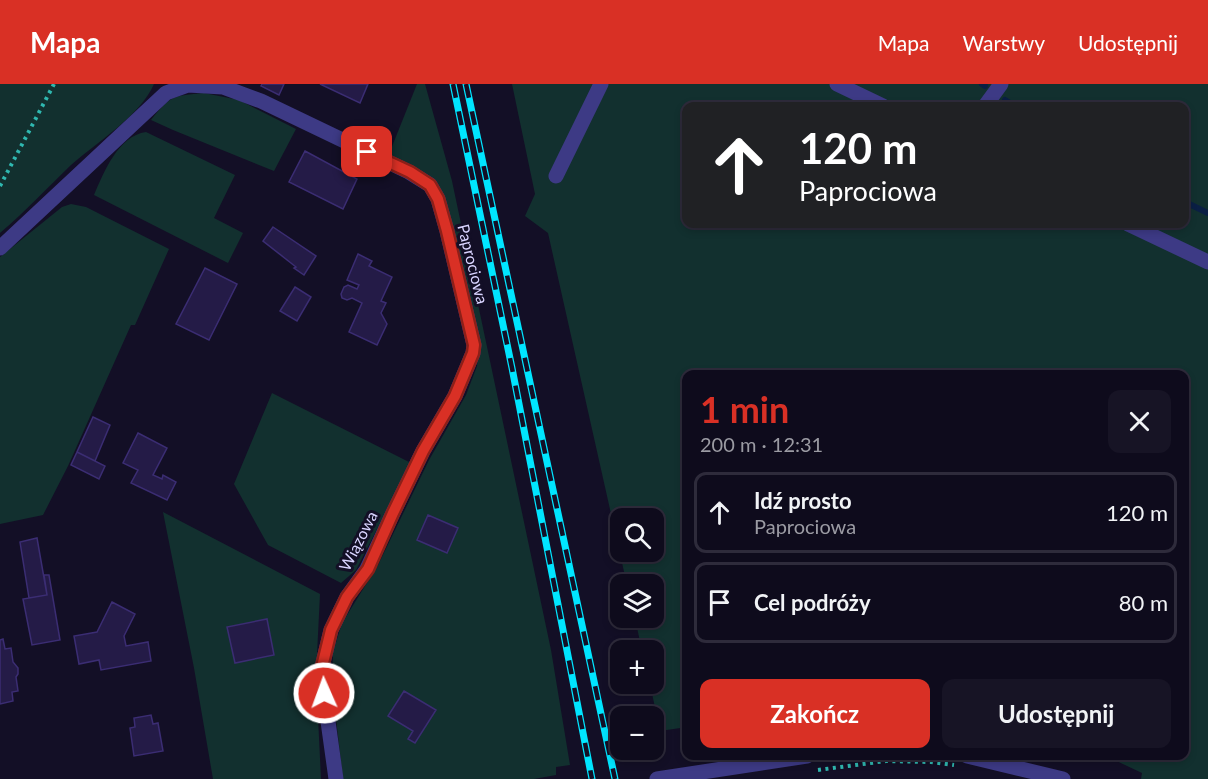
<!DOCTYPE html>
<html lang="pl">
<head>
<meta charset="utf-8">
<style>
	:root { --surface:#0e0b1c; --page:#171425; --text:#f1f3f6; --muted:#9b9ba3; --line:#2e2b3b; --accent:#d93025 }
	body { margin:0; font-family:Lato,sans-serif; background:var(--page); color:var(--text); height:100vh; display:flex; flex-direction:column; font-size:22px; white-space:nowrap }
	* { box-sizing:border-box; margin:0 }
	p { font-size:20px; color:var(--muted) }
	.icon { flex:none; width:33px; height:33px; fill:none; stroke:currentColor; stroke-width:2; stroke-linecap:round; stroke-linejoin:round }
	.map { position:relative; flex:1; overflow:hidden }
	.details { position:absolute; left:682px; top:286px; width:507px; height:390px; display:flex; flex-direction:column; background:var(--surface); border-radius:12px; box-shadow:0 3px 9px #0003,0 0 0 2px var(--line) }
	.details>* { flex:none }
	.hud { position:absolute; left:682px; top:18px; width:507px; height:126px; border-radius:12px; box-shadow:0 3px 9px #0003,0 0 0 2px var(--line); background:#202124; color:#fff; overflow:hidden }
	.tools { position:absolute; left:610px; top:424px; display:grid; gap:12px }
	.tools a { display:grid; place-items:center; width:54px; height:54px; border-radius:12px; background:var(--surface); box-shadow:0 3px 9px #0003,0 0 0 2px var(--line); font-size:30px }
	.pin { position:absolute; display:grid; place-items:center; width:51px; height:51px; color:#fff; margin:-26px; border-radius:12px; box-shadow:0 3px 9px #0006 }
	.me { position:absolute; width:66px; margin:-33px; rotate:358deg; stroke-linejoin:round; filter:drop-shadow(0 0 4px #0008) }
	.turn { display:flex; align-items:center; gap:21px; height:126px; padding:0 18px; font-size:27px }
	.turn .icon { width:78px; height:78px; stroke-width:2.5 }
	.turn b { display:block; font-size:42px; line-height:51px }
	.round { display:grid; place-items:center; flex:none; width:63px; height:63px; border-radius:12px; background:var(--page) }
	.head { display:flex; align-items:center; justify-content:space-between; height:102px; padding:0 18px }
	h1 { font-size:36px; font-weight:700; line-height:45px; color:var(--accent) }
	.cta { display:flex; gap:12px; margin-top:auto; padding:12px 18px }
	.cta a { flex:1; height:69px; border-radius:12px; background:var(--accent); color:#fff; font-size:24px; font-weight:700; line-height:69px; text-align:center }
	.cta a+a { background:var(--page); color:var(--text) }
	ul { padding:0; list-style:none }
	li { display:flex; align-items:center; gap:18px; height:81px; margin:0 12px 9px; padding:0 6px; border:3px solid var(--line); border-radius:12px }
	li div { flex:1 }
	li b { display:block; font-size:22px }
	li em { font-style:normal }
	header { display:flex; align-items:center; gap:36px; box-sizing:border-box; height:84px; padding:0 30px; background:var(--accent); color:#fff }
	header strong { font-size:28px }
	nav { display:flex; gap:33px; margin-inline-start:auto; font-size:21px }
	.map>svg:first-child { display:block }
</style>
</head>
<body>
<header>
<strong>Mapa</strong>
<nav><a>Mapa</a><a>Warstwy</a><a>Udostępnij</a></nav>
</header>
<div class="map">
<svg width="1208" height="695" viewBox="0 0 1208 695">
	<rect width="100%" height="100%" fill="#130f26"/>
	<!-- green -->
	<path fill="#12302f" fill-rule="evenodd" d="M0,0H154C140,32 97,58 71,81C47,104 25,128 0,149Z
		M417,0H425L452,97L551,566L570,681L556,683V691L534,695H343L332,600L333,568L342,539L378,481L429,376L466,311L477,282L479,259L445,119L392,74L391,65Z
		M512,0H1208V695H1141L1142,689L1106,672H1185V291H687V643L660,647L650,600H654V567H642L635,534H654V501H627L548,149L525,132L535,110ZM687,22H1185V140H687ZM621,435H654V468H621Z
		M204,9L239,16L296,45L274,87L173,46L151,36C171,11 173,12 204,9Z
		M146,48L235,91L214,134L243,149L228,179L94,111C104,88 118,52 146,48Z
		M71,120L86,123L169,165L135,241H131L68,382L43,431L0,440V173L62,123Z
		M272,309L411,379L356,486L341,499L268,461L234,400Z
		M163,428L320,510L316,591L321,695H213L194,584Z"/>
	<g fill="none" stroke-linecap="round" stroke-linejoin="round">
		<!-- stream -->
		<path stroke="#0a1f44" stroke-width="6" d="M982,0L985,2
			M1005,16L1015,22
			M1185,118L1208,129"/>
	</g>
	<!-- building -->
	<path fill="#241b47" stroke="#3b2d73" stroke-width="1.5" d="M262,0H284L279,11L261,2Z
		M320,0H368L360,19Z
		M305,67L357,95L343,125L289,98Z
		M273,143L316,172L304,191L294,184L296,183L263,157Z
		M358,170L372,177L369,182L392,193L381,217L386,219L381,229L387,240L377,261L349,248L362,219L352,214L347,216L342,214L341,210L344,203L348,201L357,205L359,201L347,196Z
		M205,184L237,200L209,256L176,240Z
		M295,203L311,213L297,237L280,227Z
		M93,333L110,341L95,377L77,368Z
		M138,349L167,364L153,391L162,395L163,391L176,398L167,416L131,399L138,386L123,379Z
		M77,368L105,382L99,395L71,381Z
		M428,431L458,444L447,469L417,456Z
		M37,454L47,511L29,514L20,458Z
		M44,491H49L60,556L32,561L23,515L47,511Z
		M112,518L135,530L124,552L126,562L148,558L151,577L101,586L99,576L79,580L74,552L97,548Z
		M267,535L274,571L235,579L227,543Z
		M3,555L5,565L11,564L13,578L18,584V590L16,593L18,607L12,608L13,617L0,620V556Z
		M404,607L436,626L415,659L408,655L413,647L388,632Z
		M151,631L153,640L158,639L163,667L134,672L130,644L135,643L134,634Z"/>
	<g fill="none" stroke-linecap="round" stroke-linejoin="round">
		<!-- path -->
		<path stroke="#2fb8b0" stroke-width="4" stroke-dasharray="3 4.5" stroke-linecap="butt" d="M0,102L54,0
			M818,686L886,677L931,678L954,681"/>
		<!-- minor -->
		<path stroke="#3d3a85" stroke-width="15" d="M837,0L883,22
			M985,22L1001,0
			M556,92L601,0
			M1128,140L1208,178
			M0,164L166,9L188,1L223,3L261,17L409,88L430,101L438,115L447,147L474,261L473,269L455,312L423,367L393,429L367,485L347,513L331,546L321,587L336,695
			M967,672L1063,695
			M657,695L807,672"/>
		<!-- rail casing -->
		<g stroke="#00e5ff" stroke-width="7">
			<path id="rail" d="M453,0L512,284L592,695
				M466,0L615,695"/>
		</g>
		<!-- rail -->
		<use href="#rail" stroke="#130f26" stroke-width="4.5" stroke-dasharray="14" stroke-linecap="butt"/>
	</g>
	<g fill="none" stroke-linecap="round" stroke-linejoin="round">
		<!-- route casing -->
		<g stroke="#8d1f18" stroke-width="15">
			<path id="route" d="M324,609L321,587L331,546L347,513L368,485L393,429L423,367L455,312L473,269L474,261L447,147L438,115L430,101L410,88L367,68"/>
		</g>
		<!-- route -->
		<use href="#route" stroke="#d93025" stroke-width="10"/>
	</g>
	<g text-anchor="middle" stroke-width="6" stroke-linejoin="round" paint-order="stroke">
		<!-- street labels -->
		<g font-size="16" fill="#d9d4ff" stroke="#130f26">
			<text transform="translate(473 180) rotate(76)" y="6">Paprociowa</text>
			<text transform="translate(358 457) rotate(-63)" y="6">Wiązowa</text>
		</g>
	</g>
</svg>
<div class="tools">
<a><svg class="icon" aria-label="search" viewBox="0 0 24 24"><circle cx="10" cy="10" r="6"/><path d="M15 15l6 6"/></svg></a>
<a><svg class="icon" aria-label="layers" viewBox="0 0 24 24"><path d="M12 4l9 5-9 5-9-5zM3 14l9 5 9-5"/></svg></a>
<a>+</a>
<a>−</a>
</div>
<div class="pin" style="left:367px;top:68px;background:#d93025"><svg class="icon" aria-label="arrive" viewBox="0 0 24 24"><path d="M6 21V4h12l-3 4 3 4H6"/></svg></div>
<svg class="me" style="left:324px;top:609px" viewBox="-20 -20 40 40"><circle r="17" fill="#d93025" stroke="#fff" stroke-width="3"/><path d="M0-11L8 9 0 5-8 9z" fill="#fff"/></svg>
<div class="hud">
<div class="turn"><svg class="icon" aria-label="ahead" viewBox="0 0 24 24"><path d="M12 20V5M6 11l6-6 6 6"/></svg><div><b>120 m</b>Paprociowa</div></div>
</div>
<section class="details">
<div class="head"><div><h1>1 min</h1><p>200 m · 12:31</p></div><a class="round"><svg class="icon" aria-label="close" viewBox="0 0 24 24"><path d="M6 6l12 12M18 6L6 18"/></svg></a></div>
<ul>
<li><svg class="icon" aria-label="ahead" viewBox="0 0 24 24"><path d="M12 20V5M6 11l6-6 6 6"/></svg><div><b>Idź prosto</b><p>Paprociowa</p></div><em>120 m</em></li>
<li><svg class="icon" aria-label="arrive" viewBox="0 0 24 24"><path d="M6 21V4h12l-3 4 3 4H6"/></svg><div><b>Cel podróży</b></div><em>80 m</em></li>
</ul>
<div class="cta"><a>Zakończ</a><a>Udostępnij</a></div>
</section>
</div>
</body>
</html>
